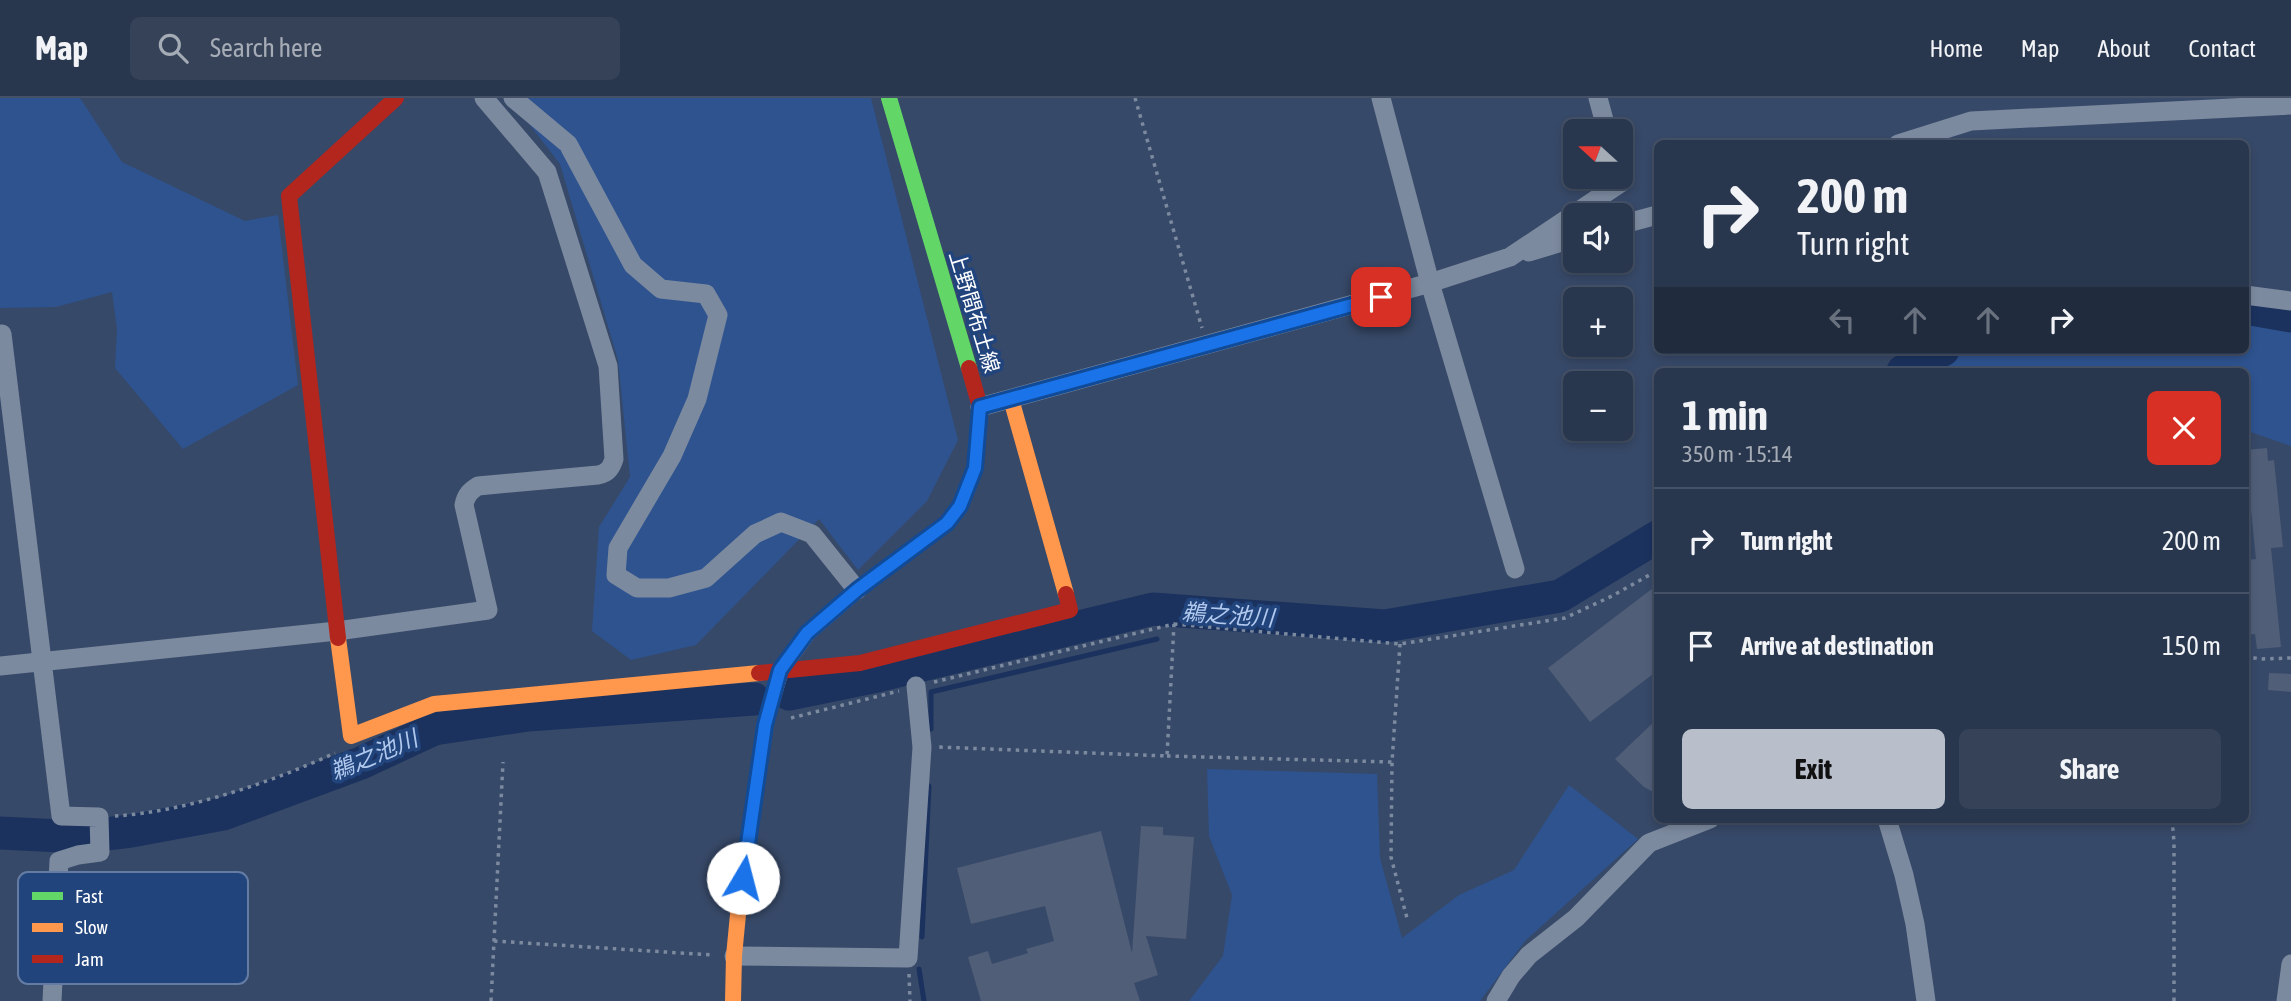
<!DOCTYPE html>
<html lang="en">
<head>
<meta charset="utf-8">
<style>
	:root { --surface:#29374e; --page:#354258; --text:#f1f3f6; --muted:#a5acb6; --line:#455166; --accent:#b9bfca }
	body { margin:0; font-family:"Asap Condensed","Noto Sans JP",sans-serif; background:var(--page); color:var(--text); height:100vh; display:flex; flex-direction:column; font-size:26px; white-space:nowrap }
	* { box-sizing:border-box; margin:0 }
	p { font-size:23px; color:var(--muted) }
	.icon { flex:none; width:38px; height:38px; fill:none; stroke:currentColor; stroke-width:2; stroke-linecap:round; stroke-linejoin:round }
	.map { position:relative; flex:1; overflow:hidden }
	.side { position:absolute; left:1654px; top:270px; width:595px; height:455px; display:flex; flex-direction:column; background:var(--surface); border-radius:10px; box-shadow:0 4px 10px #0003,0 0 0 2px var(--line) }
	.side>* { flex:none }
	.banner { position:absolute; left:1654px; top:42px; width:595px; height:214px; border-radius:10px; box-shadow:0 4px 10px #0003,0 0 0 2px var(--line); background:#29374e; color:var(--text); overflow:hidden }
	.needle { width:46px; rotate:291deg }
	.fabs { position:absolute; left:1563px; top:21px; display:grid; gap:14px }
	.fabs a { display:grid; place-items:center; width:70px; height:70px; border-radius:10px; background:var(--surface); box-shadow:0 4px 10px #0003,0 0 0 2px var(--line); font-size:35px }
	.pin { position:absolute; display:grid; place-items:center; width:60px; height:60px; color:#fff; margin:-30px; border-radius:14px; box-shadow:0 4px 10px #0006 }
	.me { position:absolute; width:77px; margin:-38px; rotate:8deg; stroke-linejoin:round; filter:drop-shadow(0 0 5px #0008) }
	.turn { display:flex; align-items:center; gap:24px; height:147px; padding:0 28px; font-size:32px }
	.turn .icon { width:91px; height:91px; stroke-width:2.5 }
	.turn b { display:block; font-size:49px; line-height:60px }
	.lanes { display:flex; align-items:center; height:66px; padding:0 28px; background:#0003; justify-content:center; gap:35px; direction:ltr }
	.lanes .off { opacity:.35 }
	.round { display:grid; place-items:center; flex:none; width:74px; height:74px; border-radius:10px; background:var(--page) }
	.head { display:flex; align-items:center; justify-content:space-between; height:119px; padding:0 28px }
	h1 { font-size:42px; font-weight:700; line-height:52px }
	.button { display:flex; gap:14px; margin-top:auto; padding:14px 28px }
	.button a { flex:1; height:80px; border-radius:10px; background:var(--accent); color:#111; font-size:28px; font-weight:700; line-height:80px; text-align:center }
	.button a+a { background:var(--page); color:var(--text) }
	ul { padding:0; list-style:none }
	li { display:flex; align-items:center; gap:21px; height:105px; padding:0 28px; border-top:2px solid var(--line) }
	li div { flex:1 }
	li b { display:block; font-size:26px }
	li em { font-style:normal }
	header { display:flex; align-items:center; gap:42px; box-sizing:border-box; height:98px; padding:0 35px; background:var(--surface); border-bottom:2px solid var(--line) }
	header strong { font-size:33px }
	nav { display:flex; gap:38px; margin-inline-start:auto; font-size:24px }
	.search { width:490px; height:63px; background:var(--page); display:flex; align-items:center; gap:18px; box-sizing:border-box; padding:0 24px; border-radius:10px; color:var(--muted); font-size:26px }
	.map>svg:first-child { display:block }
</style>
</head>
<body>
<header>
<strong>Map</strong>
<div class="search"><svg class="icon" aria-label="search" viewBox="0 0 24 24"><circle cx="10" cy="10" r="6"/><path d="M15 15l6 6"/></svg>Search here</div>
<nav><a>Home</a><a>Map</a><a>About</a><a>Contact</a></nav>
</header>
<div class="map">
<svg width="2291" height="903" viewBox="0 0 2291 903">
	<rect width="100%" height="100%" fill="#374968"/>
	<!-- green -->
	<path fill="#2e538f" d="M0,0H80L122,64L245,123L278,117L298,287L183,351L115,270L117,231L112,194L56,209L0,210Z
		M509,0H871L958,342L927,403L858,472L819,421L696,547L631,562L592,533L599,429L630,379L618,262L560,66Z
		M2245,222L2291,226V348L2245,332V273H1921L1963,252H2245Z
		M1207,671L1377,676L1380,760L1402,840L1459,797L1514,772L1569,687L1638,741L1525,843L1480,903H1189L1223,858L1232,797L1209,738Z"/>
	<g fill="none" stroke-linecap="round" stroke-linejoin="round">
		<!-- stream -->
		<path stroke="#1b325e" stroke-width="5" d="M931,631V594L1157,541
			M922,839L929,688
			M919,871L924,903"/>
		<!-- river -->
		<path stroke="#1b325e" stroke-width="33" d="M2245,210L2291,218
			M1903,273L1943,252
			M789,596L877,578L1153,511L1385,528L1560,498L1657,439
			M0,735L81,739L131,733L223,716L361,665L434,631L528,617L754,601"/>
	</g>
	<!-- building -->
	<path fill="#505e78" d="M2267,350L2268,363L2274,362L2283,449L2271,450L2281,549L2257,551L2255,536L2245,537V471H2249L2248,462L2256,461L2245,352Z
		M1657,487V573L1590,624L1548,570Z
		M2269,575L2291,576V594L2268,592Z
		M1657,621V696L1644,689L1615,661Z
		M1141,728L1163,729V737L1194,739L1186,841L1146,838L1158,877L1134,885L1140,903H981L968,859L988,853L992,866L1028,855L1026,851L1054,843L1045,808L971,826L957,770L1101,733L1132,855Z"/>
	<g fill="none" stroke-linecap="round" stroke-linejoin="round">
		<!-- path -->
		<path stroke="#7c8a9f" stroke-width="3.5" stroke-dasharray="3.5 5" stroke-linecap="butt" d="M1135,0L1202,230
			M1174,526L1400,546L1565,520L1612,498L1653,475L1657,479
			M1400,546L1392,664L1391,759L1408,824
			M2245,558L2260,561L2291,560
			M934,584L1174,526L1167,658L938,649
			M791,620L899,593
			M1167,658L1392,664
			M115,718C185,714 272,684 335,655
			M2172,721L2174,744V903
			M494,843L712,857
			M909,876L910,903
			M491,903L503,664"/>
		<!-- street -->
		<path stroke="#7c8a9f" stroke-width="19" d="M513,0L568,46L633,167L661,191L706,196L718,217L697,301L672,358L618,450L616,477L637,490H669L706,480L755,436L781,424L812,436L857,492
			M1381,0L1430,185L1515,471
			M1598,0L1607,33
			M1898,46L1971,23L2291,7
			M1620,127L1657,117
			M1529,154L1575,140
			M2245,197L2291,203
			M2,236L61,718L99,719L100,754L78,757L59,763L52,903
			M980,309L1430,185L1510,159L1622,84L1620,79
			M0,568L337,533L488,512L464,407C466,397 470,393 478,388L598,377C608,375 611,370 614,361L608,268L547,74L484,0
			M1887,721L1904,777L1915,826L1926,903
			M734,858L908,860L922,649L916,588
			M1496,903L1511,878L1529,857L1576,820L1649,745L1710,721
			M2286,903L2291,866"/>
		<!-- fast -->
		<path stroke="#63d668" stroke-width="16" d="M889,0L969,270"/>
		<!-- slow -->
		<path stroke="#ff974d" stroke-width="16" d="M1011,301L1066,496
			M338,540L351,638L434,606L759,575
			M733,903L734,858L739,806L765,627L781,572L808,535L865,486"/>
		<!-- jam -->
		<path stroke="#b3261e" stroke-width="16" d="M865,486L947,424L960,408L975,370L980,309L969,270
			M338,540L289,98L396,0
			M759,575L860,565L1070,512L1066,496"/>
	</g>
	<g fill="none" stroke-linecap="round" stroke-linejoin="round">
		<!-- route casing -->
		<g stroke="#114b97" stroke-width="18">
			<path id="route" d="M743,780L765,627L780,572L807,535L857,492L947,425L960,408L975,370L980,309L1381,199"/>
		</g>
		<!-- route -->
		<use href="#route" stroke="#1a73e8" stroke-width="12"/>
	</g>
	<g text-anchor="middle" stroke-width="7" stroke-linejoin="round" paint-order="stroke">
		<!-- street labels -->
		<g font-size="21" fill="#fff" stroke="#22447d">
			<text transform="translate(974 214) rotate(73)" y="7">上野間布土線</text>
		</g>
		<!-- water labels -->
		<g font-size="23" font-style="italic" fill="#b2c9ee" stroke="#22447d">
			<text transform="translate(1228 517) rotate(4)" y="8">鵜之池川</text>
			<text transform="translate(374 657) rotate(-23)" y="8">鵜之池川</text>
		</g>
	</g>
	<!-- legend -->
	<rect x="18" y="774" width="230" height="112" rx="10" fill="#22447d" stroke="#647ca4" stroke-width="2"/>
	<rect x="32" y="794" width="31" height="8" fill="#63d668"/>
	<rect x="32" y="825" width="31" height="9" fill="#ff974d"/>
	<rect x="32" y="857" width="31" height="8" fill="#b3261e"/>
	<g font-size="19" fill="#fff">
		<text x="75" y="805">Fast</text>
		<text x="75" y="836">Slow</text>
		<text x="75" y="868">Jam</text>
	</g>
</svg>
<div class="fabs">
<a><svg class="needle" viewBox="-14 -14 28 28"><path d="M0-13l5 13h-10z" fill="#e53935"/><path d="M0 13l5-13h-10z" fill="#a5acb6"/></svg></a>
<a><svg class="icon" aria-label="sound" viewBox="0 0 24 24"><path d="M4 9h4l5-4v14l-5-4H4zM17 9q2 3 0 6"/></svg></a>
<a>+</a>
<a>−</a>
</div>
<div class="pin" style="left:1381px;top:199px;background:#d93025"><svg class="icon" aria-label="arrive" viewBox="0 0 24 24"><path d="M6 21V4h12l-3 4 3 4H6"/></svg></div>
<svg class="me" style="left:743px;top:780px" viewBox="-20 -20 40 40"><circle r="19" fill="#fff"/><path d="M0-13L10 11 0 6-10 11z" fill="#1a73e8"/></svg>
<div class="banner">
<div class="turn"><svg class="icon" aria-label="right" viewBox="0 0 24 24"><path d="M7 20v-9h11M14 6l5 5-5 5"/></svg><div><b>200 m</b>Turn right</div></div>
<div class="lanes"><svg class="icon off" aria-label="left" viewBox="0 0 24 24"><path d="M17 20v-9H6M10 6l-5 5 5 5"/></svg><svg class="icon off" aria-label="ahead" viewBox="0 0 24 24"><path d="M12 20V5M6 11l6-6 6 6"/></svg><svg class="icon off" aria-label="ahead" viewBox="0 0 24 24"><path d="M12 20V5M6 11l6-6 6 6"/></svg><svg class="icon" aria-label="right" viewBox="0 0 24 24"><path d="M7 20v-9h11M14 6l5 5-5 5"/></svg></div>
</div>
<section class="side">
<div class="head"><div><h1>1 min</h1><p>350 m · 15:14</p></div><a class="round" style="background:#d93025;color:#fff"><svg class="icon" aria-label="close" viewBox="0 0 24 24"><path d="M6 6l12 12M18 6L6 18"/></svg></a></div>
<ul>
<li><svg class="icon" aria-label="right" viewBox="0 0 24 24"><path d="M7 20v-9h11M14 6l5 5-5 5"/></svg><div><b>Turn right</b></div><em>200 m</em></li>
<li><svg class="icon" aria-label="arrive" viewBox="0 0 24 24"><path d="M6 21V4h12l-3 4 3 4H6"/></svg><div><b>Arrive at destination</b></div><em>150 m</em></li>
</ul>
<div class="button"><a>Exit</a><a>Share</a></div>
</section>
</div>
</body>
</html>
